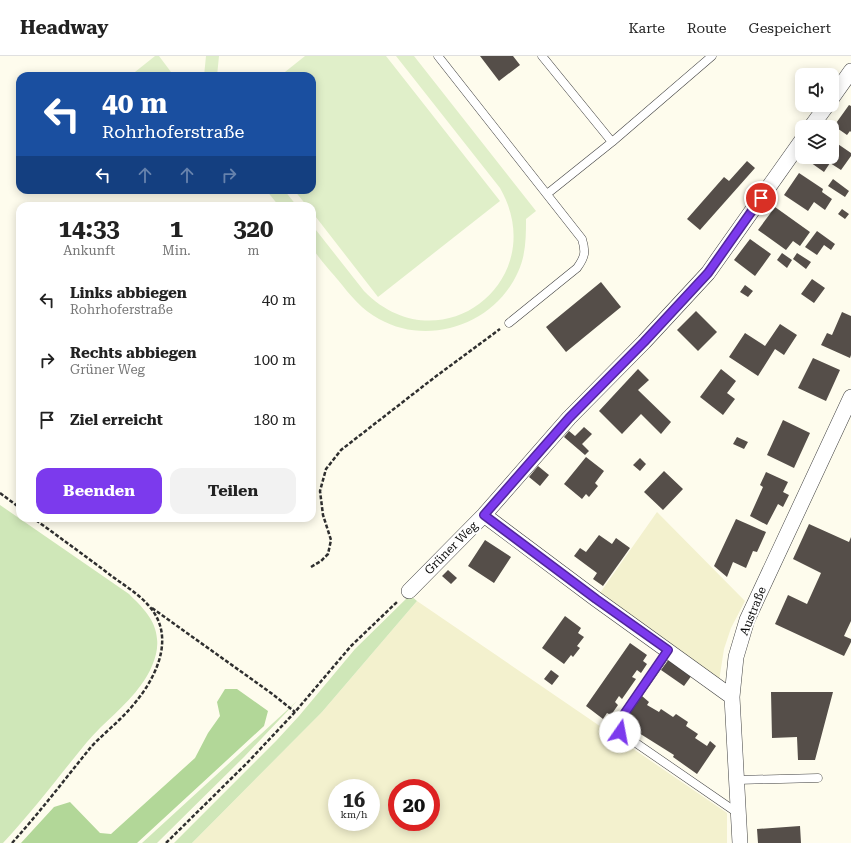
<!DOCTYPE html>
<html lang="de">
<head>
<meta charset="utf-8">
<style>
	:root { --surface:#fff; --page:#f2f2f2; --text:#222; --muted:#767676; --line:#e0e0e0; --accent:#7c3aed }
	body { margin:0; font-family:"Roboto Serif",serif; background:var(--page); color:var(--text); height:100vh; display:flex; flex-direction:column; font-size:15px; white-space:nowrap }
	* { box-sizing:border-box; margin:0 }
	p { font-size:13px; color:var(--muted) }
	.icon { flex:none; width:22px; height:22px; fill:none; stroke:currentColor; stroke-width:2; stroke-linecap:round; stroke-linejoin:round }
	.map { position:relative; flex:1; overflow:hidden }
	.drawer { position:absolute; left:16px; top:146px; width:300px; height:320px; display:flex; flex-direction:column; background:var(--surface); border-radius:12px; box-shadow:0 2px 10px #0003 }
	.drawer>* { flex:none }
	.banner { position:absolute; left:16px; top:16px; width:300px; height:122px; border-radius:12px; box-shadow:0 2px 10px #0003; background:#1a4fa0; color:#fff; overflow:hidden }
	.buttons { position:absolute; left:795px; top:12px; display:grid; gap:8px }
	.buttons a { display:grid; place-items:center; width:44px; height:44px; border-radius:8px; background:var(--surface); box-shadow:0 2px 10px #0003; font-size:20px }
	.speed { position:absolute; left:328px; top:723px; display:flex; gap:8px; font-size:20px; font-weight:700; text-align:center }
	.speed>* { display:grid; place-content:center; width:52px; height:52px; border-radius:50%; background:var(--surface); box-shadow:0 2px 10px #0003; line-height:1 }
	.speed small { font-size:10px; font-weight:400 }
	.speed .limit { border:6px solid #d22; background:#fff; color:#111 }
	.pin { position:absolute; display:grid; place-items:center; width:34px; height:34px; color:#fff; margin:-17px; border:2px solid #fff; border-radius:50%; box-shadow:0 1px 4px #0007 }
	.me { position:absolute; width:44px; margin:-22px; rotate:12deg; stroke-linejoin:round; filter:drop-shadow(0 0 3px #0008) }
	.turn { display:flex; align-items:center; gap:14px; height:84px; padding:0 20px; font-size:18px }
	.turn .icon { width:52px; height:52px; stroke-width:2.5 }
	.turn b { display:block; font-size:28px; line-height:34px }
	.lanes { display:flex; align-items:center; height:38px; padding:0 20px; background:#0003; justify-content:center; gap:20px; direction:ltr }
	.lanes .off { opacity:.35 }
	.eta { display:flex; justify-content:space-evenly; align-items:center; height:68px; text-align:center }
	.eta b { font-size:24px; font-weight:700; line-height:28px }
	.action { display:flex; gap:8px; margin-top:auto; padding:8px 20px }
	.action a { flex:1; height:46px; border-radius:12px; background:var(--accent); color:#fff; font-size:16px; font-weight:700; line-height:46px; text-align:center }
	.action a+a { background:var(--page); color:var(--text) }
	ul { padding:0; list-style:none }
	li { display:flex; align-items:center; gap:12px; height:60px; padding:0 20px }
	li div { flex:1 }
	li b { display:block; font-size:15px }
	li em { font-style:normal }
	header { display:flex; align-items:center; gap:24px; box-sizing:border-box; height:56px; padding:0 20px; background:var(--surface); border-bottom:1px solid var(--line) }
	header strong { font-size:19px }
	nav { display:flex; gap:22px; margin-inline-start:auto; font-size:14px }
	.map>svg:first-child { display:block }
</style>
</head>
<body>
<header>
<strong>Headway</strong>
<nav><a>Karte</a><a>Route</a><a>Gespeichert</a></nav>
</header>
<div class="map">
<svg width="851" height="787" viewBox="0 0 851 787">
	<rect width="100%" height="100%" fill="#fefced"/>
	<!-- farmland -->
	<path fill="#f3f1ce" fill-rule="evenodd" d="M657,456L745,545L731,572L724,593L719,625L600,537Z
		M417,545L727,757V787H192L322,656ZM337,732H371V766H337ZM397,732H431V766H397Z"/>
	<!-- green -->
	<path fill="#cfe7b8" d="M0,449L129,538C142,551 156,564 157,583C159,598 150,617 141,629C126,650 104,666 87,686C59,720 33,755 3,787H0Z
		M410,539L417,545L322,656L192,787H174L276,685L299,660L355,593Z
		M297,645L244,701L157,787H142Z"/>
	<!-- forest -->
	<path fill="#b2d798" d="M225,633H237L268,655L264,670L137,787H21L54,751L70,746L100,777L111,778L195,702L208,677L220,660L217,646Z"/>
	<!-- pitch -->
	<path fill="#e0efc9" d="M155,0H159L174,20H130Z
		M206,0H219L217,20H204Z
		M305,0H386L500,145L378,241L312,156V150H307L294,134H312V20H280Z
		M396,0H414L536,155L526,163C526,181 526,199 518,216C495,268 429,291 379,263C362,254 350,239 338,224C333,218 313,196 312,190C311,184 312,176 312,169L364,235C439,312 553,225 500,132Z
		M266,134H284L297,150H279Z"/>
	<!-- building -->
	<path fill="#554e49" d="M480,0H513L520,9L499,25Z
		M849,49L851,50V76L850,75L847,79L834,70Z
		M832,84L851,97V100L841,114L830,107L824,116L807,104L809,101H832Z
		M747,105L755,112L700,174L687,163L724,121L729,125Z
		M799,117L823,133L822,136L832,143L825,154L814,146L808,155L784,139Z
		M833,123L849,135L845,141L828,130Z
		M775,151L810,176L800,190L793,185L786,194L758,174Z
		M842,153L849,158L845,163L838,158Z
		M817,175L835,188L831,194L824,189L817,199L805,191Z
		M750,183L771,198L755,220L734,204Z
		M782,197L792,204L787,212L777,204Z
		M797,197L811,206L806,213L793,203Z
		M812,223L825,232L814,247L801,238Z
		M601,226L621,251L566,296L546,271Z
		M745,229L753,235L748,241L740,236Z
		M696,255L717,276L698,295L677,274Z
		M842,256L851,260V299L850,302L821,289L827,277L832,279Z
		M780,268L797,279L784,299L775,293L758,320L729,301L745,277L765,290Z
		M813,302L840,314L826,345L798,332Z
		M638,313L649,324L638,334L671,366L661,378L641,358L622,378L599,355Z
		M721,313L736,325L727,337L735,343L723,359L700,341Z
		M783,364L810,377L794,412L767,399Z
		M584,371L592,378L582,388L589,395L585,399L564,381L569,375L575,380Z
		M737,381L748,386L744,393L733,388Z
		M586,401L604,415L595,427L598,430L589,441L586,438L582,443L564,428Z
		M640,402L646,408L640,415L633,409Z
		M538,410L549,419L540,430L529,421Z
		M664,415L683,433L663,454L644,436Z
		M766,416L788,426L783,436L789,439L783,451L778,448L767,469L750,460L763,431L760,429Z
		M736,463L766,476L757,496L753,495L746,512L733,506L727,521L714,510Z
		M809,468L849,486L851,481V565L844,580L851,583V586L844,600L775,568L788,539L807,548L821,517L793,503Z
		M599,479L612,488L616,482L630,492L603,530L593,523L597,517L574,500L580,492L586,496Z
		M485,484L511,501L494,527L468,510Z
		M448,514L457,522L451,528L442,520Z
		M565,560L581,572L578,577L584,581L577,590L580,592L573,601L571,599L564,608L542,592Z
		M630,587L647,599L643,605L647,608L641,617L637,614L632,621L636,623L622,643L619,640L615,646L618,649L611,659L607,657L603,663L586,650Z
		M669,603L692,619L684,630L661,614Z
		M551,614L559,620L552,629L544,623Z
		M771,636H833L815,704H798L797,681L772,682Z
		M642,640L649,646L647,649L659,656L661,653L673,661L676,658L688,666L686,670L698,678L695,682L707,690L710,685L716,690L697,718L673,701L674,699L623,667Z
		M800,770L801,787H758L757,773Z"/>
	<g fill="none" stroke-linecap="round" stroke-linejoin="round">
		<!-- service casing -->
		<g stroke="#404040" stroke-width="9">
			<path id="service" d="M438,0L582,183C586,196 585,201 577,212L509,267
				M542,0L612,86
				M547,138L612,86L712,0
				M668,595L618,667L620,676L739,758
				M737,724L818,722"/>
		</g>
		<!-- minor casing -->
		<g stroke="#404040" stroke-width="16">
			<path id="minor" d="M832,42L851,15
				M811,71L827,49
				M484,459L596,543L732,641
				M409,535L484,459L569,362L644,286L708,217L802,84
				M740,787L732,641L736,601L747,564L851,341"/>
		</g>
		<!-- path -->
		<path stroke="#2f2f2f" stroke-width="2.5" stroke-dasharray="4 2" stroke-linecap="butt" d="M0,437L20,452
			M311,511L321,505L328,498L331,484L323,459L320,435L326,413L341,394L435,321L500,273
			M152,552L271,637L295,656
			M12,787C40,756 65,723 91,691C102,679 115,669 126,657C152,630 179,584 149,550C138,537 122,528 109,518C84,499 59,481 33,462
			M166,787L248,706L295,656L351,590L398,545"/>
		<!-- service -->
		<use href="#service" stroke="#fff" stroke-width="8"/>
		<!-- minor -->
		<use href="#minor" stroke="#fff" stroke-width="15"/>
	</g>
	<g fill="none" stroke-linecap="round" stroke-linejoin="round">
		<!-- route casing -->
		<g stroke="#51269a" stroke-width="10">
			<path id="route" d="M620,676L618,667L668,594L596,543L484,459L569,362L644,286L708,217L761,142"/>
		</g>
		<!-- route -->
		<use href="#route" stroke="#7c3aed" stroke-width="7"/>
	</g>
	<g text-anchor="middle" stroke-width="4" stroke-linejoin="round" paint-order="stroke">
		<!-- street labels -->
		<g font-size="12" fill="#0d0d0d" stroke="#fff">
			<text transform="translate(451 492) rotate(-45)" y="4">Grüner Weg</text>
			<text transform="translate(753 555) rotate(-68)" y="4">Austraße</text>
		</g>
	</g>
</svg>
<div class="buttons">
<a><svg class="icon" aria-label="sound" viewBox="0 0 24 24"><path d="M4 9h4l5-4v14l-5-4H4zM17 9q2 3 0 6"/></svg></a>
<a><svg class="icon" aria-label="layers" viewBox="0 0 24 24"><path d="M12 4l9 5-9 5-9-5zM3 14l9 5 9-5"/></svg></a>
</div>
<div class="speed"><div>16<small>km/h</small></div><div class="limit">20</div></div>
<div class="pin" style="left:761px;top:142px;background:#d93025"><svg class="icon" aria-label="arrive" viewBox="0 0 24 24"><path d="M6 21V4h12l-3 4 3 4H6"/></svg></div>
<svg class="me" style="left:620px;top:676px" viewBox="-20 -20 40 40"><circle r="19" fill="#fff"/><path d="M0-13L10 11 0 6-10 11z" fill="#7c3aed"/></svg>
<div class="banner">
<div class="turn"><svg class="icon" aria-label="left" viewBox="0 0 24 24"><path d="M17 20v-9H6M10 6l-5 5 5 5"/></svg><div><b>40 m</b>Rohrhoferstraße</div></div>
<div class="lanes"><svg class="icon" aria-label="left" viewBox="0 0 24 24"><path d="M17 20v-9H6M10 6l-5 5 5 5"/></svg><svg class="icon off" aria-label="ahead" viewBox="0 0 24 24"><path d="M12 20V5M6 11l6-6 6 6"/></svg><svg class="icon off" aria-label="ahead" viewBox="0 0 24 24"><path d="M12 20V5M6 11l6-6 6 6"/></svg><svg class="icon off" aria-label="right" viewBox="0 0 24 24"><path d="M7 20v-9h11M14 6l5 5-5 5"/></svg></div>
</div>
<section class="drawer">
<div class="eta">
<div><b>14:33</b><p>Ankunft</p></div>
<div><b>1</b><p>Min.</p></div>
<div><b>320</b><p>m</p></div>
</div>
<ul>
<li><svg class="icon" aria-label="left" viewBox="0 0 24 24"><path d="M17 20v-9H6M10 6l-5 5 5 5"/></svg><div><b>Links abbiegen</b><p>Rohrhoferstraße</p></div><em>40 m</em></li>
<li><svg class="icon" aria-label="right" viewBox="0 0 24 24"><path d="M7 20v-9h11M14 6l5 5-5 5"/></svg><div><b>Rechts abbiegen</b><p>Grüner Weg</p></div><em>100 m</em></li>
<li><svg class="icon" aria-label="arrive" viewBox="0 0 24 24"><path d="M6 21V4h12l-3 4 3 4H6"/></svg><div><b>Ziel erreicht</b></div><em>180 m</em></li>
</ul>
<div class="action"><a>Beenden</a><a>Teilen</a></div>
</section>
</div>
</body>
</html>
